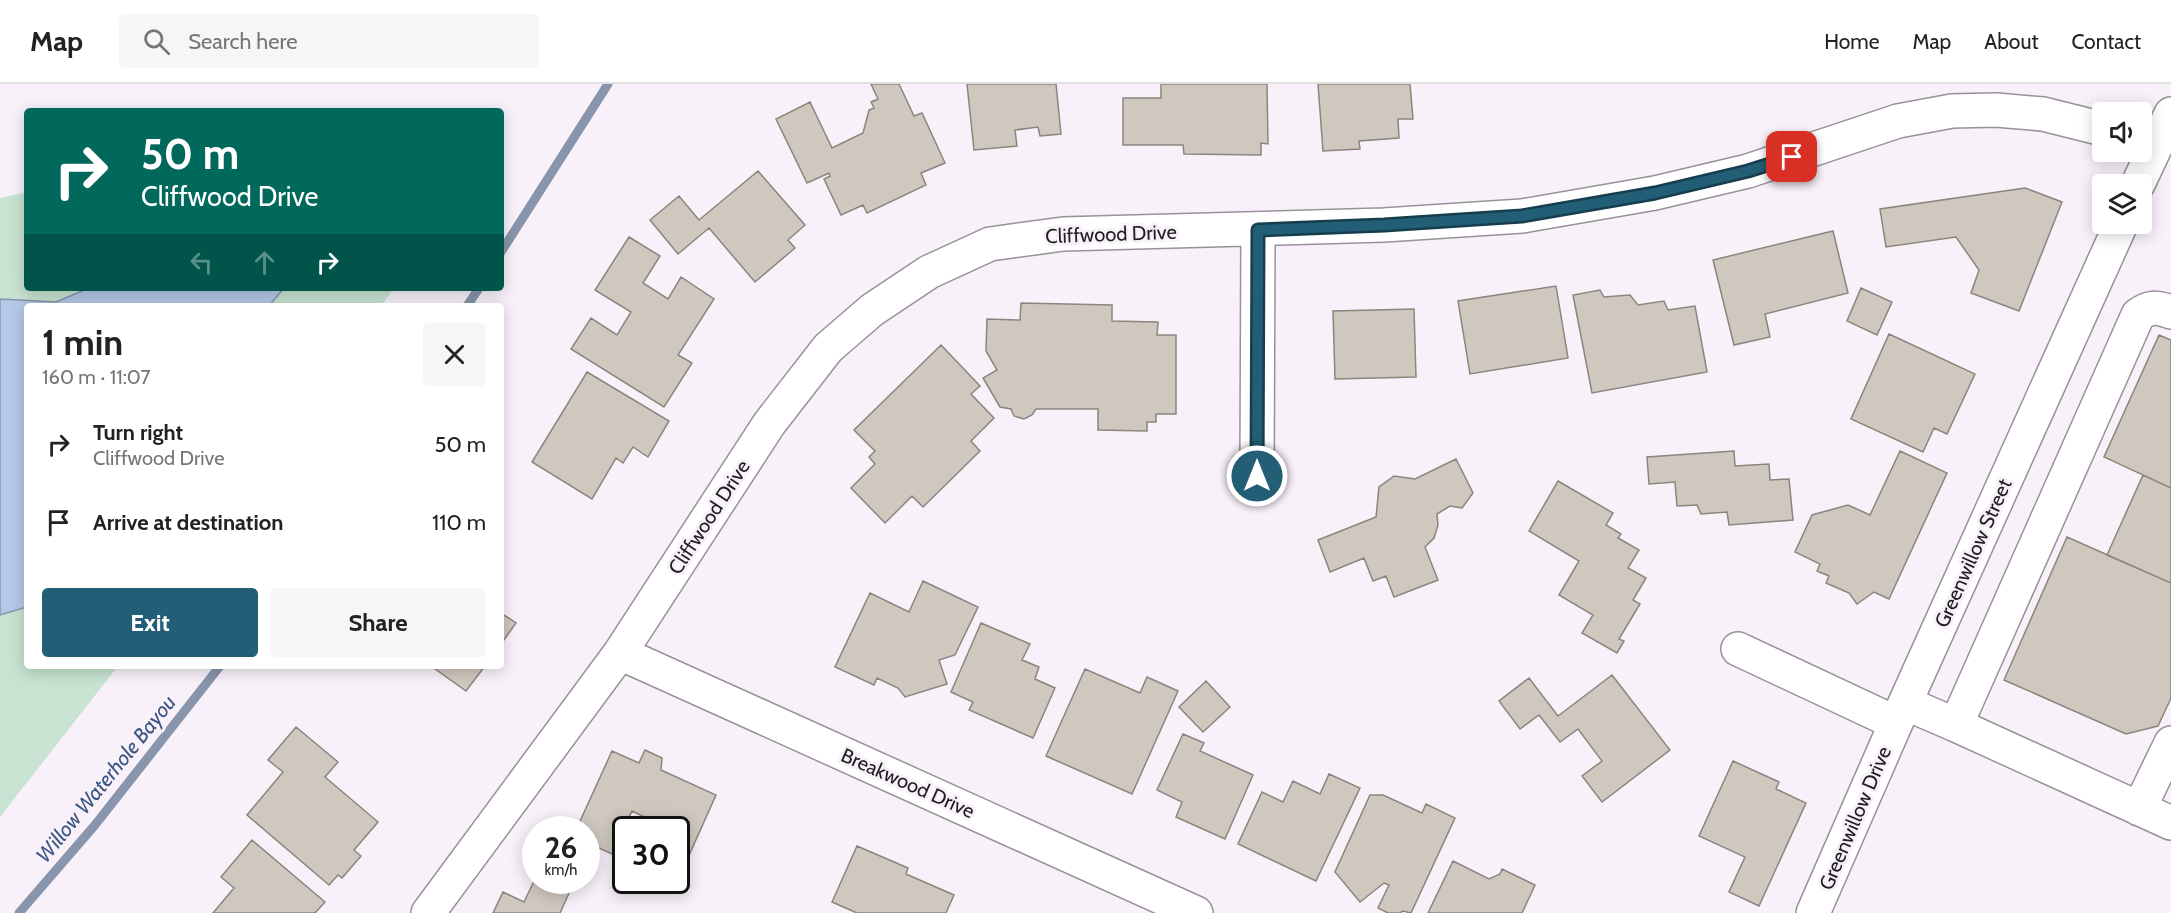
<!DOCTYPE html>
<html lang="en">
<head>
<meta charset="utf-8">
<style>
	:root { --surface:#fff; --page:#f6f6f6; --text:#222; --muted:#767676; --line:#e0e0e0; --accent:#225f76 }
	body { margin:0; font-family:Cabin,sans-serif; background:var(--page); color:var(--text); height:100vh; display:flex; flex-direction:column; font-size:22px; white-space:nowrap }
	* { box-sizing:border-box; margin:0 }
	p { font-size:20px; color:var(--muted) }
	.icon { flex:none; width:33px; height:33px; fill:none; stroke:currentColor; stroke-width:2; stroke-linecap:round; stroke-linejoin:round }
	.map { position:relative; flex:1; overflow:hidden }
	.side { position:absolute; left:24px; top:219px; width:480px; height:366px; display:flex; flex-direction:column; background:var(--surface); border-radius:6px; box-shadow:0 3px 15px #0003 }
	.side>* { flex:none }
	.hud { position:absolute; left:24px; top:24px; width:480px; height:183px; border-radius:6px; box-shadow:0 3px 15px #0003; background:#00695c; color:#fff; overflow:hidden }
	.buttons { position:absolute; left:2092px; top:18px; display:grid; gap:12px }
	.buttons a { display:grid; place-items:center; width:60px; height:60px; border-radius:6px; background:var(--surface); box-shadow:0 3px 15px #0003; font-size:30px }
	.speed { position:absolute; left:522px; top:732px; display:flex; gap:12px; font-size:30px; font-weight:700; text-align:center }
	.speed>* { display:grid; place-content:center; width:78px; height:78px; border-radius:50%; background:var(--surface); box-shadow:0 3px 15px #0003; line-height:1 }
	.speed small { font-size:15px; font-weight:400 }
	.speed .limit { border:3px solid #111; border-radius:9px; background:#fff; color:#111 }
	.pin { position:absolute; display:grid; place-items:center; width:51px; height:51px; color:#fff; margin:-26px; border-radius:12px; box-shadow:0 3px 9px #0006 }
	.me { position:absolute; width:66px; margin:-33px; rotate:0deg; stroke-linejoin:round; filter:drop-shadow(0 0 4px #0008) }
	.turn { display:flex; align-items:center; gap:21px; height:126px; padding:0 18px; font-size:27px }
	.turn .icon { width:78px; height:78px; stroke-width:2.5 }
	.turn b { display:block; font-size:42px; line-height:51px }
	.lanes { display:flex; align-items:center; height:57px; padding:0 18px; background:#0003; justify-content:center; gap:30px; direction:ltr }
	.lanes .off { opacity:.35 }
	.round { display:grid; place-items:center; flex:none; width:63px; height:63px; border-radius:6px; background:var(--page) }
	.overview { display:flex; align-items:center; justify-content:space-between; height:102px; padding:0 18px }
	h1 { font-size:36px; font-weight:800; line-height:45px }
	.button { display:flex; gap:12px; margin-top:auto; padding:12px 18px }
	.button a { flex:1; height:69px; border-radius:6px; background:var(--accent); color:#fff; font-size:24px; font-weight:800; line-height:69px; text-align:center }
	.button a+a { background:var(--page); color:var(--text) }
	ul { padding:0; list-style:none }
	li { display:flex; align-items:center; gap:18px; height:78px; padding:0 18px }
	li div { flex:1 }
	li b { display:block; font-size:22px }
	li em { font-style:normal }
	header { display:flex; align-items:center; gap:36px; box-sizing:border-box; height:84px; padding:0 30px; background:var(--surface); border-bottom:2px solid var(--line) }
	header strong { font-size:28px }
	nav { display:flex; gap:33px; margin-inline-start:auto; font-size:21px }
	.search { width:420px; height:54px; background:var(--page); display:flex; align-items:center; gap:15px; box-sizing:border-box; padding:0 21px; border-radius:6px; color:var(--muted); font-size:22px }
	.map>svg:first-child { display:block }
</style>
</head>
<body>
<header>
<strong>Map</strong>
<div class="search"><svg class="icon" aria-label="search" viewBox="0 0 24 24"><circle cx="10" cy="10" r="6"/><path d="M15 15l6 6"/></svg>Search here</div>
<nav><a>Home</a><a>Map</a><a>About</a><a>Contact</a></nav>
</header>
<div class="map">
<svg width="2171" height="829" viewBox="0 0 2171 829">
	<rect width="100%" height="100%" fill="#f8f1fa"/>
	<!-- green -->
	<path fill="#c8e3d1" d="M27,108V204H89L56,218L0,215V114Z
		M284,204H394L381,222H269Z
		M27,523V582H118L0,733V531Z"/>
	<!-- water -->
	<path fill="#b4c8e8" stroke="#8895ac" stroke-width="1.5" d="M89,204H284L269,222H27V523L0,531V215L56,218Z"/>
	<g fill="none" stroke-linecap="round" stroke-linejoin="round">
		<!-- stream -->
		<path stroke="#8895ac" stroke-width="9" d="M501,168L608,0
			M467,222L479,204
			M19,829L95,741L220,582"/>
	</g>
	<!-- building -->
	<path fill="#cfc8bf" stroke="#8b857d" stroke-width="1.5" d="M871,0H899L914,32L922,29L945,79L921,89L926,101L867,129L863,121L841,131L824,95L830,92L829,89L807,99L776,35L810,18L832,64L863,49L869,26L874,24L871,18L878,15Z
		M967,0H1056L1061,50L1040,52L1038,43L1015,46L1017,62L974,66Z
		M1161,0H1267L1268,60L1261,59V71L1184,70L1183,61H1123V14H1161Z
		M1318,0H1410L1413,35H1398L1399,54L1359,57L1360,65L1323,67Z
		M758,87L805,141L788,156L795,164L755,198L709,144L678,170L650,136L679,112L699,136Z
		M2025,104L2062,118L2019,227L1971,209L1979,186L1956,153L1886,163L1880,125Z
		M1833,147L1848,209L1765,230L1770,253L1734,261L1713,176Z
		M629,153L660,172L643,199L668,215L681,193L714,215L678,271L692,279L664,323L571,265L591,234L617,251L631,228L595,206Z
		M1556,202L1568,274L1470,290L1458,217Z
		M1861,204L1892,218L1877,251L1847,237Z
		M1600,206L1604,213L1630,211L1638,221L1664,217L1668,226L1695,222L1707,288L1592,309L1573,211Z
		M1021,219L1112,221V237L1158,238L1157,251H1176V330H1156V338H1147V347L1098,346V325H1036L1032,331L1024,335L1014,332L1011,325L1000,323L983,294L997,286L986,267L987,235L1020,236Z
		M1414,225L1416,293L1335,295L1333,227Z
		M1889,250L1975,290L1947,350L1934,344L1923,368L1851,335Z
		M2159,251L2171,256V404L2104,373Z
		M941,261L980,302L971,310L994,334L971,357L980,367L923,423L912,412L885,439L851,404L875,380L869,373L875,367L854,346Z
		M587,288L669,337L648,373L633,363L623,379L616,374L592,415L532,378Z
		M1734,367L1735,382L1769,380L1770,396L1789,395L1793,436L1729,441L1727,428L1701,430L1697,421L1677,422L1675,398L1649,400L1647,373Z
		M1900,367L1947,389L1889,515L1874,508L1857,520L1849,509L1826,499L1829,492L1817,487L1820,480L1795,468L1812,431L1848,421L1870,431Z
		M1456,375L1473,409L1462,424L1450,422L1437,430L1438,441L1434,454L1425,463L1438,496L1394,513L1386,492L1373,497L1364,474L1330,488L1318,456L1376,433L1379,403L1394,392L1415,395Z
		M2143,391L2171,404V499L2107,471Z
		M1558,397L1613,429L1606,441L1621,450L1618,454L1639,466L1628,484L1646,494L1633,516L1640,520L1619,555L1624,557L1617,569L1582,549L1593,531L1559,511L1579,477L1529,447Z
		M2067,453L2171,499V614L2158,642L2126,650L2004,596Z
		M923,497L978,523L955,571L939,576L947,600L905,613L898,604L877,594L874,601L835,583L870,509L909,528Z
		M501,529L516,539L501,560Z
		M981,539L1030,560L1022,576L1039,583L1035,595L1055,604L1033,654L969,626L973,618L951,608Z
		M431,582H485L466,607Z
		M1085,585L1140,609L1147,593L1178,607L1132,710L1046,672Z
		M1612,591L1670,666L1602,718L1582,692L1602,677L1578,645L1560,658L1539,631L1520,645L1499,617L1529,594L1558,632Z
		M1206,597L1230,623L1203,648L1179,623Z
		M296,643L338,678L325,693L378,738L354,766L361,772L342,794L338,791L329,801L247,731L283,688L268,676Z
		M1183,650L1204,659L1200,667L1253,691L1225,755L1176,733L1182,718L1157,706Z
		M645,666L662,674L661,686L716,711L686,778L676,773V746H659L661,741L632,727L612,770L586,758V746H576L612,667L639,679Z
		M1733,677L1779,698L1776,705L1806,719L1759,822L1729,808L1745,773L1699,752Z
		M1329,690L1360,704L1316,797L1238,760L1262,708L1283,718L1293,697L1320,710Z
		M1370,711H1383L1422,729L1426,720L1455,734L1411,829L1403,827L1400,829H1388L1378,824L1389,801L1384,799L1360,818L1335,788Z
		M252,756L325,818L315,829H213L234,804L221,793Z
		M857,762L908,784L906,790L954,811L946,829H857L832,818Z
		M1453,777L1489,795L1500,790L1502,785L1535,801L1522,829H1428Z
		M536,793V796H575L560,829H493L503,808L524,818Z"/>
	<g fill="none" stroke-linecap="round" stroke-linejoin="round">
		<!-- minor casing -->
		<g stroke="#989199" stroke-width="36">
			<path id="minor" d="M2138,100L2171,30
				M1257,392L1258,146
				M1738,565L1896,639
				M620,569L1196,829
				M1905,619L1956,641L2138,231C2150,222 2158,223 2171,228
				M1956,641L2171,739
				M2139,725L2171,659
				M428,829L620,569L769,340L828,264L872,226L929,188L990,160L1063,150L1384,141L1522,132L1655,109L1748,87L1898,37L1952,27L1996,26L2043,30L2103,45
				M1813,829L1896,639L2121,140"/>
		</g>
		<!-- minor -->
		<use href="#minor" stroke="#fff" stroke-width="33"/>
	</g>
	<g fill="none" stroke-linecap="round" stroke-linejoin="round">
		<!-- route casing -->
		<g stroke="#163e4d" stroke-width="15">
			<path id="route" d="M1257,392L1258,146L1384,141L1522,132L1655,109L1748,87L1792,73"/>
		</g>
		<!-- route -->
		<use href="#route" stroke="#225f76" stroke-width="10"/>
	</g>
	<g text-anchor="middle" stroke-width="6" stroke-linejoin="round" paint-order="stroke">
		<!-- street labels -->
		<g font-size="20" fill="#201d20" stroke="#f8f1fa">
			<text transform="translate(1111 150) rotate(-2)" y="7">Cliffwood Drive</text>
			<text transform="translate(709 433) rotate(-57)" y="7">Cliffwood Drive</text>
			<text transform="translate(1973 469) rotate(-66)" y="7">Greenwillow Street</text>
			<text transform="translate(908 699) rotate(24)" y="7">Breakwood Drive</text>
			<text transform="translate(1855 734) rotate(-67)" y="7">Greenwillow Drive</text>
		</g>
		<!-- water labels -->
		<g font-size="21" font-style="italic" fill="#3a5581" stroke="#f8f1fa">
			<text transform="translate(106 695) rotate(-51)" y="7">Willow Waterhole Bayou</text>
		</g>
	</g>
</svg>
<div class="buttons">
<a><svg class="icon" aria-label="sound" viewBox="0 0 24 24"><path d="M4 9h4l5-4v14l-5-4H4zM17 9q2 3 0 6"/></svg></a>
<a><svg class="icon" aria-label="layers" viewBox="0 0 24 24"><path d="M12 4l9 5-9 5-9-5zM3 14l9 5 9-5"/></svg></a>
</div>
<div class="speed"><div>26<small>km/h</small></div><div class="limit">30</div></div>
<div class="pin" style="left:1792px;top:73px;background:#d93025"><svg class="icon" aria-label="arrive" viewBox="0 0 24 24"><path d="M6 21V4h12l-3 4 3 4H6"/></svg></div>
<svg class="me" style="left:1257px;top:392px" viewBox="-20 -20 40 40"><circle r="17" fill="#225f76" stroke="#fff" stroke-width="3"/><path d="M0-11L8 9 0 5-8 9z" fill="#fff"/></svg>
<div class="hud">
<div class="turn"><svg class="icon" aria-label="right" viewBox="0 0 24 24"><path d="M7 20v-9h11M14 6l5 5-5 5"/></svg><div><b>50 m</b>Cliffwood Drive</div></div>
<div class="lanes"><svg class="icon off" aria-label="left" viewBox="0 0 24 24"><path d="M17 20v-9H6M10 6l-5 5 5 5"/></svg><svg class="icon off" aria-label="ahead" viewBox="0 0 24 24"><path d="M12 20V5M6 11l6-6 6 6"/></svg><svg class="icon" aria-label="right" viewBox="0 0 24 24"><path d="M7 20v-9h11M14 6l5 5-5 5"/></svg></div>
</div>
<section class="side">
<div class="overview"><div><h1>1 min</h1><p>160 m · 11:07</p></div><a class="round"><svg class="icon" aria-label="close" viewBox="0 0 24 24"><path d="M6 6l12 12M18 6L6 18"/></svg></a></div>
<ul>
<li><svg class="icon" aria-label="right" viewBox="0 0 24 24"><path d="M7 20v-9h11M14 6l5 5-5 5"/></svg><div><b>Turn right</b><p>Cliffwood Drive</p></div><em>50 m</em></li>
<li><svg class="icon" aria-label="arrive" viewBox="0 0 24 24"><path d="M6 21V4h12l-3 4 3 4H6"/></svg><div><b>Arrive at destination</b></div><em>110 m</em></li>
</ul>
<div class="button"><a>Exit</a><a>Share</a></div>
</section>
</div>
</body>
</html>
